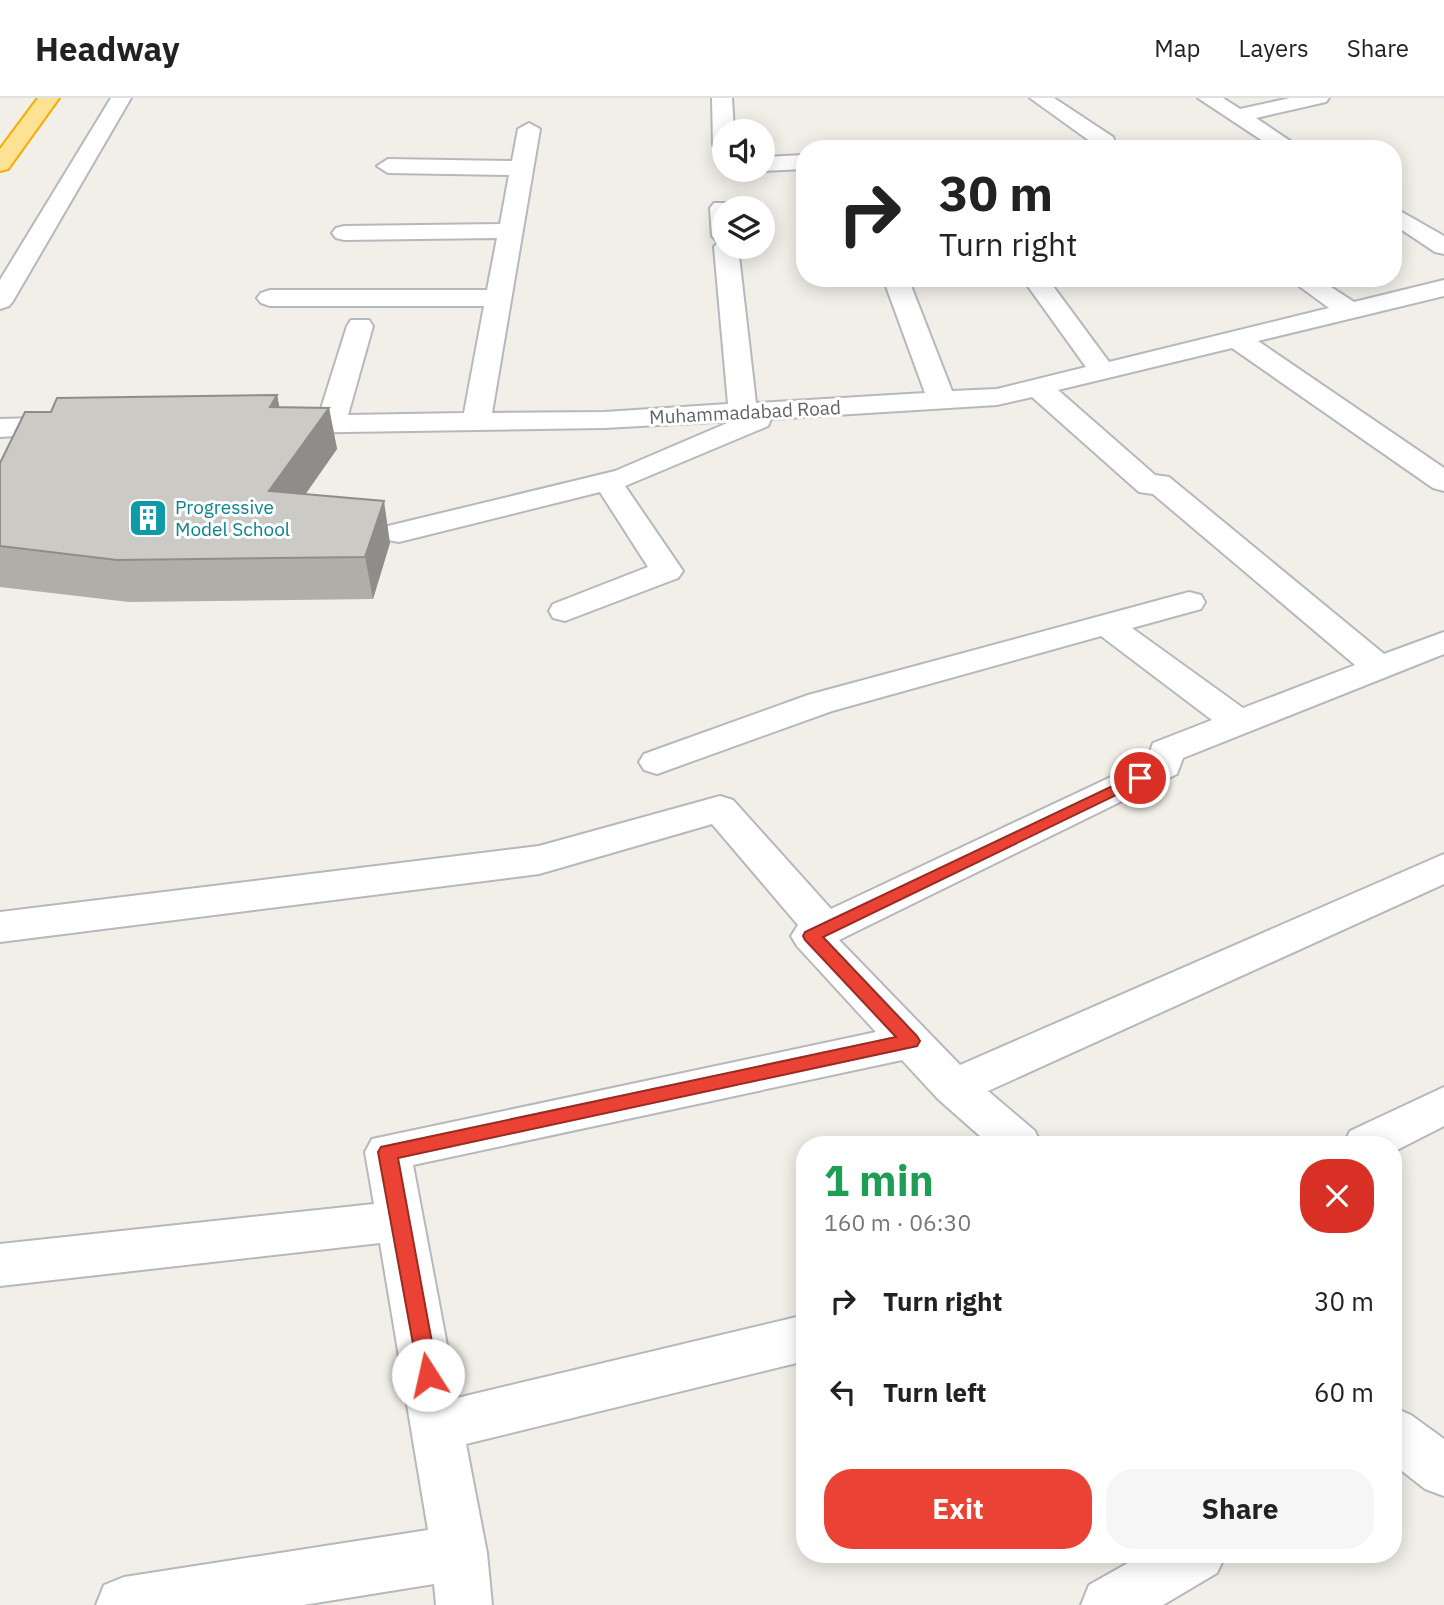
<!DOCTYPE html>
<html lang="en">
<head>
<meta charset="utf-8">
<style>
	:root { --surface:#fff; --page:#f6f6f6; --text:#222; --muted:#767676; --line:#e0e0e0; --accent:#ea4335 }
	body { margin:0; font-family:"IBM Plex Sans",sans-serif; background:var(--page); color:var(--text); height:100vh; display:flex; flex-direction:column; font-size:26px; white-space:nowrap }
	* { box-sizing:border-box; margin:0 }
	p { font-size:23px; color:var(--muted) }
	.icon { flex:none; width:38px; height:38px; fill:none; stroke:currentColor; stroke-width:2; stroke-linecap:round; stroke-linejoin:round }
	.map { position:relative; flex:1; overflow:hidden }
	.details { position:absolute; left:796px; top:1038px; width:606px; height:427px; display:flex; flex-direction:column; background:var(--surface); border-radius:28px; box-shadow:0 4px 18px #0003 }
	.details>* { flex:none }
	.guide { position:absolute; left:796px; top:42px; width:606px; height:147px; border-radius:28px; box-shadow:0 4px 18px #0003; background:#fff; color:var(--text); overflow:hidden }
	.controls { position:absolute; left:712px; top:21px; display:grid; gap:14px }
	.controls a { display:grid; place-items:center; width:63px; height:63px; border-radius:50%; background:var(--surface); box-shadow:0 4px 18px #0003; font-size:35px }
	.pin { position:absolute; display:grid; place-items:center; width:60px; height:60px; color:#fff; margin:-30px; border:4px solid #fff; border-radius:50%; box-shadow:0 2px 7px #0007 }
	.me { position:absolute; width:77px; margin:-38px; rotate:350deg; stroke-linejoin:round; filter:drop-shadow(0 0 5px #0008) }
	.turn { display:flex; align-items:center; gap:24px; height:147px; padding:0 28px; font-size:32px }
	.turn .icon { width:91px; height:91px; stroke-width:2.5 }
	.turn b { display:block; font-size:49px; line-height:60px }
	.round { display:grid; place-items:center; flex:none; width:74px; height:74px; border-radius:28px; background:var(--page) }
	.summary { display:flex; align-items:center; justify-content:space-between; height:119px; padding:0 28px }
	h1 { font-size:42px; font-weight:800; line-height:52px; color:#1e9e55 }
	.primary-button { display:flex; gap:14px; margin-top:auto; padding:14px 28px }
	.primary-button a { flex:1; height:80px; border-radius:28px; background:var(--accent); color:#fff; font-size:28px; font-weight:800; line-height:80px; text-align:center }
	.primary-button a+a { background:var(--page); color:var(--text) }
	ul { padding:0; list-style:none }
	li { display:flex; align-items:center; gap:21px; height:91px; padding:0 28px }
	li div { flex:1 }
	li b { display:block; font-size:26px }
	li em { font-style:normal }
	header { display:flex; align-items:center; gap:42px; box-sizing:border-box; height:98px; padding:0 35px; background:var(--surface); border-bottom:2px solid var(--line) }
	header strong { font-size:33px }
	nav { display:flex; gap:38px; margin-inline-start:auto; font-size:24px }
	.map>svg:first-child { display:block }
</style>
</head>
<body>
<header>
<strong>Headway</strong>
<nav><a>Map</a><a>Layers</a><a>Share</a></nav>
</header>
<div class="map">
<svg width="1444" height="1507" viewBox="0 0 1444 1507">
	<rect width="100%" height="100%" fill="#f1efe8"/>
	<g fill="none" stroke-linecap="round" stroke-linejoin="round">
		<!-- minor casing -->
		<g stroke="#b5b8bc" stroke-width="4">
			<path id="minor" d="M111,0H131L13,203L9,208L0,211V182Z
				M712,0H732L734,33H724V54L713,47Z
				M1030,0H1054L1113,39L1117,50L1091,51L1094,46Z
				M1198,0H1223L1240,11L1290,0H1329L1326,4L1256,20L1302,51H1275Z
				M529,25L540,31L492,315L604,314L728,306L714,149L718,144L712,138L710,110L714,105H730L734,110H724V149H738L756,305L925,295L883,180H908L952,293L997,291L1086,269L1022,180H1047L1109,264L1329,210L1288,180H1317L1354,204L1444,182V198L1258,243L1444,370V393L1433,390L1232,250L1058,292L1155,377L1169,379L1384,556L1444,534V556L1183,660L1177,676L839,842L960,967L1444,756V786L988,993L1035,1033L1041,1046H989L938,1001L902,962L413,1067L457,1300L805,1217V1263L466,1346L487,1455L492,1507H436L434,1486L303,1507H96L104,1487L124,1479L428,1432L380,1145L0,1188V1146L374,1106L365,1054L372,1041L876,934L797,848L791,838L798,827L712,726L539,776L0,844V814L539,748L720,698L733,702L831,811L1147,662L1153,645L1212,622L1101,538L832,613L657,676L644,672L639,664L644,656L808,597L1189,494L1201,497L1205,504L1201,511L1132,530L1243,610L1355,567L1153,396L1139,394L1032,299L997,307L771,321L768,328L625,388L683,473L678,480L565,523L553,520L549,513L553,506L648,469L600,394L399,444L388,442L384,435L388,428L615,373L732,323L604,330L280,335L270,332L266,326L270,320L319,317L347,228L351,222H369L373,228L348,317L464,315L484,208H270L261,205L257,200L261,195L270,192H487L497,140L344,142L336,140L332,135L336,130L344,128L500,126L509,77L388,75L377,68L388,61L512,63L518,31Z
				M805,57V71L763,73L759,72H763V59Z
				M1393,109L1444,138V156L1435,154L1393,126Z
				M70,319L80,322L84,328L80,334L0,339V321Z
				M1444,989V1028L1393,1054V1046H1344L1350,1033Z
				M1393,1309L1411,1317L1444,1341V1398L1425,1391L1393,1366Z
				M1144,1456H1226L1217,1475L1163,1507H1081L1089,1487Z"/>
		</g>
		<!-- highway casing -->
		<g stroke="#f9ab00" stroke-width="4">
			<path id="highway" d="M38,0H59L8,71L0,73V51Z"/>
		</g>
		<!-- minor -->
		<use href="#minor" fill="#fff" fill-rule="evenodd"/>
		<!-- highway -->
		<use href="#highway" fill="#fde293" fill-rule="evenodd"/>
	</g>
	<!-- wall -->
	<path fill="#afaea9" d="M277,297L279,309L329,310L337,351L305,397L390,445L373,501L129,504L0,489V365L51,314Z"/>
	<!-- shaded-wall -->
	<path fill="#8f8d8a" d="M277,297L285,337L270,309Z
		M329,310L337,351L278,435L269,393Z
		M384,403L390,445L373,501L365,459Z"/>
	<!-- building -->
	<path fill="#cccac5" stroke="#8f8d8a" stroke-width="2" d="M277,297L270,309L329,310L269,393L384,403L365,459L117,462L0,448V365L25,314H51L57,300Z"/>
	<!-- route -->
	<path fill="#ea4335" stroke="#982c22" stroke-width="2" d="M1140,675L1147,680L1145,683L823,839L917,938L920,943L917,948L398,1060L438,1277L435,1284L428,1287L420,1284L378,1054L381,1049L896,939L805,842L803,838L805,834Z"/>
	<!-- icons -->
	<defs>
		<g id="building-square" transform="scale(2.0125)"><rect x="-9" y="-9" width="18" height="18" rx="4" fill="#0f9aa8" stroke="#fff"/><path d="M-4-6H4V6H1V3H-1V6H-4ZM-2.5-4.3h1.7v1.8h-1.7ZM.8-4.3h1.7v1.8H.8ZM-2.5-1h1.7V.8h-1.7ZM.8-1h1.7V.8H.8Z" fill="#fff"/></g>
	</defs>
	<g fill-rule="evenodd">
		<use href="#building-square" x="148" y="420"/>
	</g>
	<g text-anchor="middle" stroke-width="6" stroke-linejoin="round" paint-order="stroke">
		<!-- far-street labels -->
		<g font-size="19" fill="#5f6368" stroke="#fff">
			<text transform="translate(745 314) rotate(-3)" y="7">Muhammadabad Road</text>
		</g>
		<!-- far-culture labels -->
		<g font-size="19" fill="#0d838f" stroke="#fff" text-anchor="start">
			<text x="175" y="416">Progressive<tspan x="175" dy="22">Model School</tspan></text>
		</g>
	</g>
</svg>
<div class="controls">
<a><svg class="icon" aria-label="sound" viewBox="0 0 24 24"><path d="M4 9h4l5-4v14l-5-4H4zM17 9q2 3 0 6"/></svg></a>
<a><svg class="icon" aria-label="layers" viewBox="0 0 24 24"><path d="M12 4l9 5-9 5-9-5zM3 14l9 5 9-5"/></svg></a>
</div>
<div class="pin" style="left:1140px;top:680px;background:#d93025"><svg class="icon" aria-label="arrive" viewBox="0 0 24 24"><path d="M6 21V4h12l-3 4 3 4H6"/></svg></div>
<svg class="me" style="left:428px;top:1277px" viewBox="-20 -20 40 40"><circle r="19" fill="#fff"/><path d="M0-13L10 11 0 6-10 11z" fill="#ea4335"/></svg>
<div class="guide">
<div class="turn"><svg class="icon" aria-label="right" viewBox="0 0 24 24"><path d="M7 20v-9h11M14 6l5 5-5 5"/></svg><div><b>30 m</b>Turn right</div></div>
</div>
<section class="details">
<div class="summary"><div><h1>1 min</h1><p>160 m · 06:30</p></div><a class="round" style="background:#d93025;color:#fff"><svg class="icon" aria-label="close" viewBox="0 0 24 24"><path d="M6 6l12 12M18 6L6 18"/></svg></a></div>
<ul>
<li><svg class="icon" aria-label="right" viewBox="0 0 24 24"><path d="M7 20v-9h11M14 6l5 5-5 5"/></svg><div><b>Turn right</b></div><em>30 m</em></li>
<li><svg class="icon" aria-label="left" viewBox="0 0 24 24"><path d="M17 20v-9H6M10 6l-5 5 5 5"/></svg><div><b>Turn left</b></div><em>60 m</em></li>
</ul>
<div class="primary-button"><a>Exit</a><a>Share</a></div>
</section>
</div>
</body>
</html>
